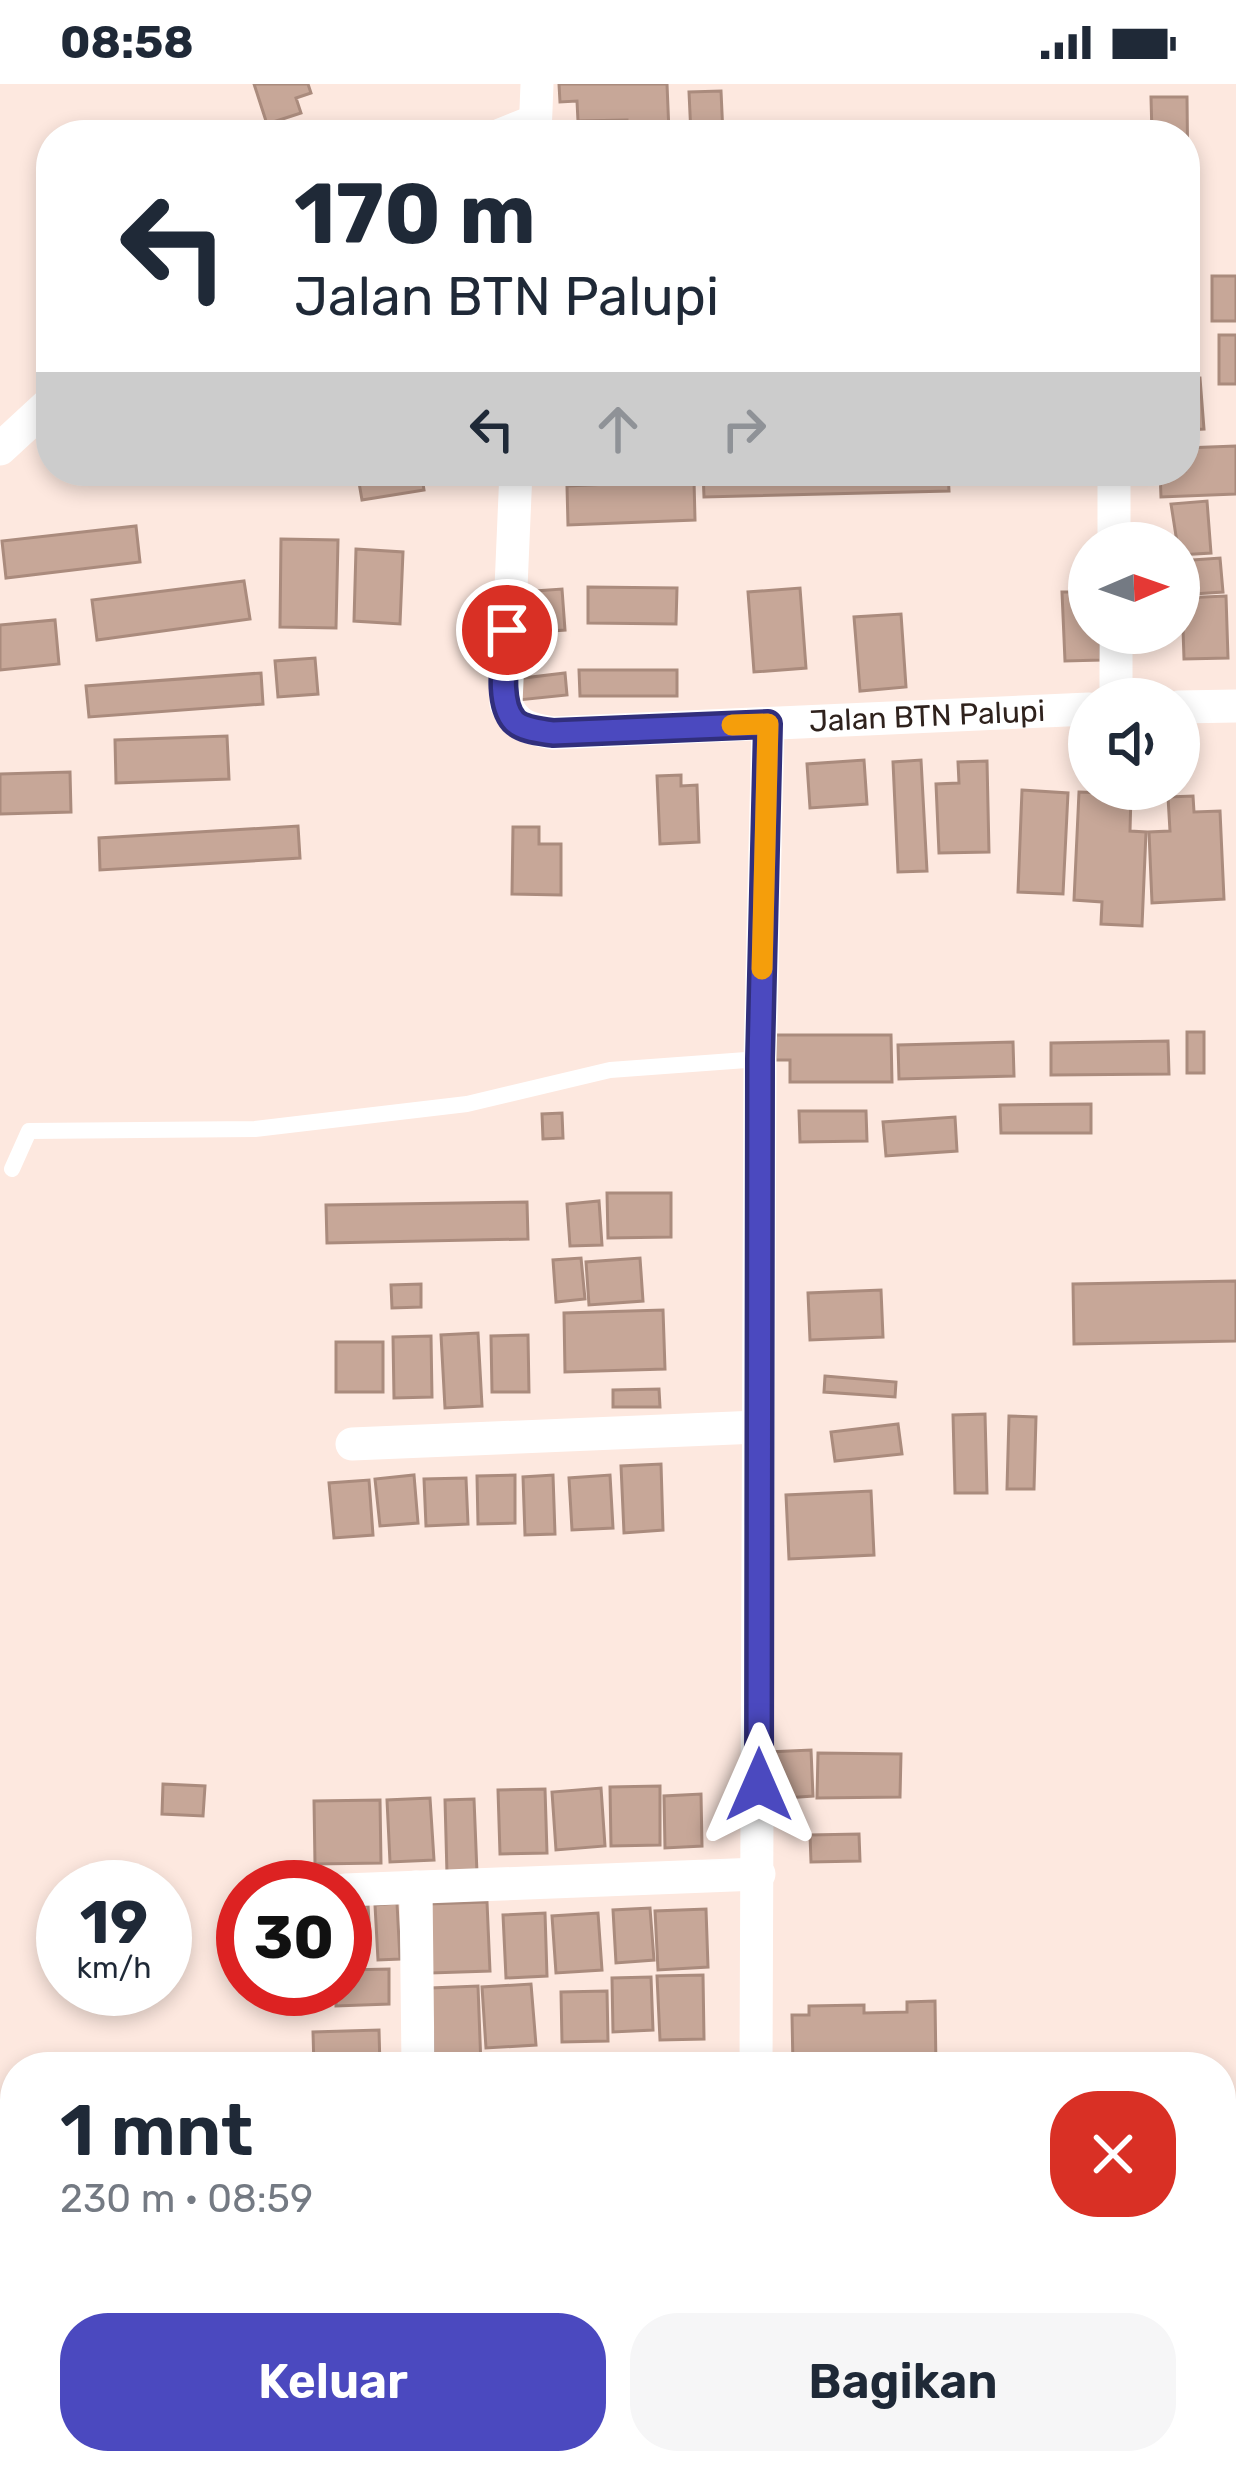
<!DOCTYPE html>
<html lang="id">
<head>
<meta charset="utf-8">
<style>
	:root { --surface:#fff; --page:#f6f6f7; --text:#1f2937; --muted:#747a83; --accent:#4b49bf }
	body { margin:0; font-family:Rubik,sans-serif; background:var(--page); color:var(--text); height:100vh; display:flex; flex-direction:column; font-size:45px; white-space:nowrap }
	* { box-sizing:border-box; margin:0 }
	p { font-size:39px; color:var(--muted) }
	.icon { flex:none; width:66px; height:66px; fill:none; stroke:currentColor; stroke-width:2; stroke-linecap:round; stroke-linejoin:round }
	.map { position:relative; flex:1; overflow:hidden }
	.panel { position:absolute; left:0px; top:1968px; width:1236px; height:423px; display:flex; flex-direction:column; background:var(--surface); border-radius:48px 48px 0 0; box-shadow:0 6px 18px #0003 }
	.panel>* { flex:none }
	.hud { position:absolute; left:36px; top:36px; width:1164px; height:366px; border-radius:48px; box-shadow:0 6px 18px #0003; background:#fff; color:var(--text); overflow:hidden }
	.needle { width:78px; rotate:88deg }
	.tools { position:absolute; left:1068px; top:438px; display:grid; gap:24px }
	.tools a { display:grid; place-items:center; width:132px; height:132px; border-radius:50%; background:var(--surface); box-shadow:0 6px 18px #0003; font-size:60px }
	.speed { position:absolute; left:36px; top:1776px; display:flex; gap:24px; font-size:60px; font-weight:700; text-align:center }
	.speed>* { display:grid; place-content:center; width:156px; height:156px; border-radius:50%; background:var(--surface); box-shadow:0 6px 18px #0003; line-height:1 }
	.speed small { font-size:30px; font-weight:400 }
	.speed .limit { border:18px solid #d22; background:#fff; color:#111 }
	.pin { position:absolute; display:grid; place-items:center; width:102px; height:102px; color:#fff; margin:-51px; border:6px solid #fff; border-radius:50%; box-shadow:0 3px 12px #0007 }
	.me { position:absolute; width:132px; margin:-66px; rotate:0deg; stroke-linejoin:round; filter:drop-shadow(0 0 9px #0008) }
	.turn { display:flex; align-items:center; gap:42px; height:252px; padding:0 60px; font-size:54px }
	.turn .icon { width:156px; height:156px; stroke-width:2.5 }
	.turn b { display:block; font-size:84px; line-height:102px }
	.lanes { display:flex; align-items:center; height:114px; padding:0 60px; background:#0003; justify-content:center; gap:60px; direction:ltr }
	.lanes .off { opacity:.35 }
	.round { display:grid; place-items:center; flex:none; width:126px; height:126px; border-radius:48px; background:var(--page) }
	.overview { display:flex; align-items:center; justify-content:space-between; height:204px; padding:0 60px }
	h1 { font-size:72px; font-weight:600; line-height:90px }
	.cta { display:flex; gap:24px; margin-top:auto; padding:24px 60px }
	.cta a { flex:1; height:138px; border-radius:48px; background:var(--accent); color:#fff; font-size:48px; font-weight:600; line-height:138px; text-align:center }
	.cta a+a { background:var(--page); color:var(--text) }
	.status { display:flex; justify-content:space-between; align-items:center; height:84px; padding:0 60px; background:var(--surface); direction:ltr }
	.status svg { height:33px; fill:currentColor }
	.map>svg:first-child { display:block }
</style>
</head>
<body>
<div class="status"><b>08:58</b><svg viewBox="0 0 49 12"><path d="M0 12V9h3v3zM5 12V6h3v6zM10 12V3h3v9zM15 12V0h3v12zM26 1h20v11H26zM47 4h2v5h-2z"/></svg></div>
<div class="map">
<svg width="1236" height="2389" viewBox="0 0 1236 2389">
	<rect width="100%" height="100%" fill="#fde8df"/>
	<!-- building -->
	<path fill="#c7a798" stroke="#aa8b7d" stroke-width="3" d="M254,0H308L311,9L296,14L301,29L267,40Z
		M559,0H667L669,48L628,51L627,36L578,37L577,17L560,18Z
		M721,7L723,51H691L689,8Z
		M1151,13H1187L1188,106H1185V51H1152Z
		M938,40L939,51H847V42Z
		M1212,192H1236V237H1212Z
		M1219,251H1236V300H1219Z
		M1200,294L1204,345L1185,346V295Z
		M1236,362V410L1161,413L1160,387H1185V364Z
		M357,387H421L424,406L362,416Z
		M608,387H654V393L609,394Z
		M703,387H948L949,407L704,413Z
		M694,396L695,436L568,441L567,402Z
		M1207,417L1211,469L1179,471L1171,420Z
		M136,442L140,478L6,494L2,457Z
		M281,455L338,456L336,544L280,543Z
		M356,465L403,468L400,540L354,537Z
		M1220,474L1223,508L1179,511V477Z
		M244,497L250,535L97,556L92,516Z
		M588,503L677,504L676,540L588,539Z
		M800,504L806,584L754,588L748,508Z
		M562,505L565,546L523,549L521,508Z
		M1062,508H1089V549H1100L1101,576L1065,577Z
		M1226,512L1228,574L1184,575L1182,514Z
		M901,530L906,603L860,607L854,533Z
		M55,536L59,580L0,586V541Z
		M315,574L318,610L278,613L275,577Z
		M579,586H677V612H580Z
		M261,589L263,620L89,633L86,602Z
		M565,589L567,611L509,617L507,596Z
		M227,652L229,695L116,699L115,656Z
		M864,676L867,720L810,724L807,680Z
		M921,676L927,787L898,788L893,678Z
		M987,677L989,768L939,769L936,700L959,699L958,678Z
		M70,688L71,728L0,730V690Z
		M681,691V702L697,701L699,758L660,760L657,692Z
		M1022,706L1068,709L1063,810L1018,808Z
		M1079,708L1131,710L1130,747L1146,748L1142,842L1101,840L1102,818L1074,816Z
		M1193,712L1194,728L1220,727L1224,815L1152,819L1149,748L1170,747L1168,713Z
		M298,742L300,774L100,786L99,754Z
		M513,743H539V760H561V811L512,810Z
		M1187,948H1204V989H1187Z
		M775,951H891L892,998H790V976H775Z
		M1168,957L1169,990L1051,991V959Z
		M1013,958L1014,992L899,995L898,961Z
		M1091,1020V1049H1001L1000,1021Z
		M799,1027H866L867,1057L800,1058Z
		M562,1029L563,1054L543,1055L542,1030Z
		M955,1033L957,1067L886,1072L883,1038Z
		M607,1109H671V1153L608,1154Z
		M599,1117L602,1161L570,1162L567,1120Z
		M527,1118L528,1155L327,1159L326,1121Z
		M581,1174L585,1215L556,1218L553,1176Z
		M640,1174L643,1217L589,1221L586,1178Z
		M1236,1197V1257L1074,1260L1073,1200Z
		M421,1200V1223L392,1224L391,1201Z
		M881,1206L883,1253L810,1256L808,1209Z
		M663,1226L665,1285L565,1288L564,1229Z
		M478,1249L482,1322L445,1324L441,1251Z
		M528,1251L529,1308H492L491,1252Z
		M431,1252L432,1313L394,1314L393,1253Z
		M336,1258H383V1308H336Z
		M825,1292L896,1298L895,1313L824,1308Z
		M659,1305L660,1323H613V1306Z
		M985,1330L987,1409H955L953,1331Z
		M1009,1332L1036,1333L1034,1405H1007Z
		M898,1340L902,1370L835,1377L831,1348Z
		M661,1380L663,1446L624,1449L621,1382Z
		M414,1391L418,1439L380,1442L375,1395Z
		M515,1391V1439L478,1440L477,1392Z
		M553,1391L555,1450L525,1451L523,1393Z
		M610,1391L613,1444L572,1446L569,1394Z
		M466,1394L468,1440L426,1442L424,1395Z
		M369,1396L373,1451L334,1454L329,1399Z
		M871,1407L874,1471L789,1475L786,1411Z
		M811,1666L813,1712L771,1715L768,1668Z
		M818,1669L901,1670L900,1713L817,1714Z
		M163,1700L205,1702L203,1732L162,1730Z
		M660,1702V1761L611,1762L610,1703Z
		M601,1704L605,1762L556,1766L552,1708Z
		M545,1705L547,1769L500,1770L498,1706Z
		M701,1710L702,1762L665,1764L664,1712Z
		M430,1714L434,1776L390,1778L387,1716Z
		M474,1715L477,1789L447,1790L445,1716Z
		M380,1716L381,1779L315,1780L314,1717Z
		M859,1750L860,1777L811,1778L810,1751Z
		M487,1818L490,1887L431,1889L428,1820Z
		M397,1819L400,1875L378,1876L375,1821Z
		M368,1821L370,1856L345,1858V1822Z
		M650,1824L654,1876L616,1879L613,1826Z
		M706,1825L708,1883L658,1886L655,1827Z
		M545,1829L547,1892L506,1894L503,1831Z
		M598,1829L602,1886L556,1889L552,1832Z
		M389,1885V1920L336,1922V1905H345V1886Z
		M703,1891L704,1955L660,1956L657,1892Z
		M651,1893L653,1946L613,1948L612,1894Z
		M531,1900L536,1961L486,1964L482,1903Z
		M478,1902L481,1982L434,1983L431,1904Z
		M607,1907L608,1957L562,1958L561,1908Z
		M935,1917L936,1983H793L792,1931H809V1922L864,1921V1929L907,1928V1918Z
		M379,1946L380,1983H314L313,1948Z
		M0,2034L14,2036L10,2076L0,2075Z
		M0,2170L15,2171V2376H29L28,2389H0Z
		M196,2376H253V2389H196Z
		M299,2376H387V2386H299Z
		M739,2380H785L784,2389H739Z"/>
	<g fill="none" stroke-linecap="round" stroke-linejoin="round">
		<!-- lane -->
		<path stroke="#fff" stroke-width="16" d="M12,1085L29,1047L255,1045L467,1020L610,986L760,975"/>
		<!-- street -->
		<g stroke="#fff" stroke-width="33">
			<path d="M500,51L535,37"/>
			<path d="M535,51L537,0"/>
			<path d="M0,365L51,318"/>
			<path id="s1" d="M516,387L506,620C516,642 529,645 553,649L1089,625"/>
			<path d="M1114,459V387"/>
			<path d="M1116,615V549"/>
			<path d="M1179,623L1236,622"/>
			<path d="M352,1360L758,1343"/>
			<path d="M416,1803L418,1983"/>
			<path d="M345,1806L759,1790"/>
			<path d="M756,1983L760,975L768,640"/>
			<path d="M437,2376H487"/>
			<path d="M1160,2376L1161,2389"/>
			<path d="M734,2389L736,2376"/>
		</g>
	</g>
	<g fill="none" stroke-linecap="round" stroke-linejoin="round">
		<!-- route casing -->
		<g stroke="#312f7c" stroke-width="30">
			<path id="route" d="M507,546C506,570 496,617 514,637C523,646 541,647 553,649L768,640L760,975L759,1701"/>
		</g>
		<!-- route -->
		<use href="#route" stroke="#4b49bf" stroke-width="21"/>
		<!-- slow -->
		<path stroke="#f59e0b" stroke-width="21" d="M732,641L768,640L762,885"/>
	</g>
	<g text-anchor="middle" stroke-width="9" stroke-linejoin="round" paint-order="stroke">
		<!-- street labels -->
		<g font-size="30" fill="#2f221d" stroke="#fafafa">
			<text dy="10" stroke="none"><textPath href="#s1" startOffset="666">Jalan BTN Palupi</textPath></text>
		</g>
	</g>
</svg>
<div class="tools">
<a><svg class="needle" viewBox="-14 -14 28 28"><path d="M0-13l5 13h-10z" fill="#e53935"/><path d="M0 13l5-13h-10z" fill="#747a83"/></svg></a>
<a><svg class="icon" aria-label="sound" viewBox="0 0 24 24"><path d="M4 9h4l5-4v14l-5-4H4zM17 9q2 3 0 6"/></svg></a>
</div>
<div class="speed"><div>19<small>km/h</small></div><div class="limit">30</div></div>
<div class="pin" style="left:507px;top:546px;background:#d93025"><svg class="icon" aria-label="arrive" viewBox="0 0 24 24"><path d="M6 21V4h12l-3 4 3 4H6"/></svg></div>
<svg class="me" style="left:759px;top:1701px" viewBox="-20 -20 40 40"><path d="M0-17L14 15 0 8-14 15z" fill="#4b49bf" stroke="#fff" stroke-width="4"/></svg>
<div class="hud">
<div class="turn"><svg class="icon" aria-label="left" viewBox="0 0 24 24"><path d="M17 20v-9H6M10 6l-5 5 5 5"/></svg><div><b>170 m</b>Jalan BTN Palupi</div></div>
<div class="lanes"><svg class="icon" aria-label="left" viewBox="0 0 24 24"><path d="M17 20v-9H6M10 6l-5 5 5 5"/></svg><svg class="icon off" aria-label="ahead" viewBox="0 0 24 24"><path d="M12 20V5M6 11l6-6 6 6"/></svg><svg class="icon off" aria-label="right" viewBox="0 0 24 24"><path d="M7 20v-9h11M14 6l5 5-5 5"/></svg></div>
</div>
<section class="panel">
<div class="overview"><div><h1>1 mnt</h1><p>230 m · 08:59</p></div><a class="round" style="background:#d93025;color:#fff"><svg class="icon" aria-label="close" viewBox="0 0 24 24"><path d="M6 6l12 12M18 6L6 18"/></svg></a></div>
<div class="cta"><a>Keluar</a><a>Bagikan</a></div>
</section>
</div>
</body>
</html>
